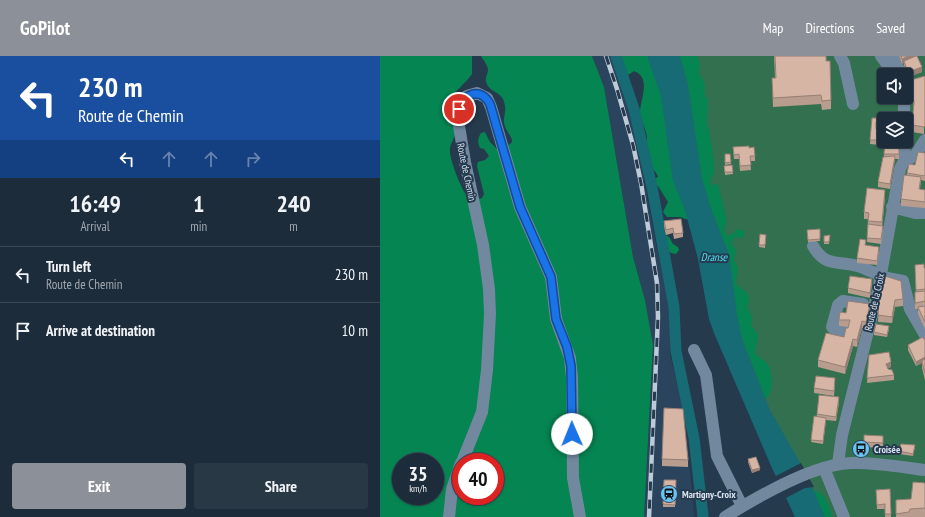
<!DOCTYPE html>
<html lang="en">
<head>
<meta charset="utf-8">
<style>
	:root { --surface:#1c2c3a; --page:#293845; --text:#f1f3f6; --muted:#a0a7af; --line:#3a4854; --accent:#8c9099 }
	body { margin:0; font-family:"PT Sans Narrow",sans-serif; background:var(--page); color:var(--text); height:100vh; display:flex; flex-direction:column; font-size:15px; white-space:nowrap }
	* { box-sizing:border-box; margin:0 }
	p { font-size:13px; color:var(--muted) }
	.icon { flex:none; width:22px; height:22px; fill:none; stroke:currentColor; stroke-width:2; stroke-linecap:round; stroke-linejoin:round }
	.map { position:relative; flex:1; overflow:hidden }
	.side { display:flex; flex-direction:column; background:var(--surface); width:380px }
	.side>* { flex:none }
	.banner { background:#1a4fa0; color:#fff; overflow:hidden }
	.fabs { position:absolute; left:497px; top:12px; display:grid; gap:8px }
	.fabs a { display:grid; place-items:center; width:36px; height:36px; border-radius:4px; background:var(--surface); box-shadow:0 1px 3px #0004,0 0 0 1px var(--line); font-size:20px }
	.speed { position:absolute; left:12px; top:397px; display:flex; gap:8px; font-size:20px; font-weight:700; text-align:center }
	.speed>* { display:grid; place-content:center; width:52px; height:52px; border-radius:50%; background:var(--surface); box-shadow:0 1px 3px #0004,0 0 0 1px var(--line); line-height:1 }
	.speed small { font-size:10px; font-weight:400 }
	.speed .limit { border:6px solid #d22; background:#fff; color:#111 }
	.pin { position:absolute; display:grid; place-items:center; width:34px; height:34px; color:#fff; margin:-17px; border:2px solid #fff; border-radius:50%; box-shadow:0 1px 4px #0007 }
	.me { position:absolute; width:44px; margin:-22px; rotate:359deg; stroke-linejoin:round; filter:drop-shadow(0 0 3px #0008) }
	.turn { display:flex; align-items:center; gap:14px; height:84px; padding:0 12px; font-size:18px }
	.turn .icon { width:52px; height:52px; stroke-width:2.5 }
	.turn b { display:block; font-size:28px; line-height:34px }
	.lanes { display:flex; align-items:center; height:38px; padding:0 12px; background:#0003; justify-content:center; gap:20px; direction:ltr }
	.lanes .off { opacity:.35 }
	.eta { display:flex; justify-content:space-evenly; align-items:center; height:68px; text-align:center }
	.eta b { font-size:24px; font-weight:800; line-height:28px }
	.primary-button { display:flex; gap:8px; margin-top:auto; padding:8px 12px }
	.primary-button a { flex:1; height:46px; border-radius:4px; background:var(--accent); color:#fff; font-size:16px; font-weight:800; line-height:46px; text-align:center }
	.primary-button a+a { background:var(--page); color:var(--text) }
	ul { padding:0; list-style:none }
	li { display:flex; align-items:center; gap:12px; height:56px; padding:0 12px; border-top:1px solid var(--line) }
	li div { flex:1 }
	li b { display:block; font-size:15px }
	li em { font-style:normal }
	header { display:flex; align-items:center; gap:24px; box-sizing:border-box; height:56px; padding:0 20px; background:var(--accent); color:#fff }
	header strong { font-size:19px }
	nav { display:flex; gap:22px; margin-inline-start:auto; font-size:14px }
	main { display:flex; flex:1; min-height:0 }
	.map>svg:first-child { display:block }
</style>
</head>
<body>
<header>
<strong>GoPilot</strong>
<nav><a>Map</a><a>Directions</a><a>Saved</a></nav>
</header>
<main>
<section class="side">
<div class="banner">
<div class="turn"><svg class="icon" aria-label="left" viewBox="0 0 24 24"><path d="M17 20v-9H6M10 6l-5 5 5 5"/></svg><div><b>230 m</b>Route de Chemin</div></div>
<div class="lanes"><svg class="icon" aria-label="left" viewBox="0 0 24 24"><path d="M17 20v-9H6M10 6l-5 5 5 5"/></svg><svg class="icon off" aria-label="ahead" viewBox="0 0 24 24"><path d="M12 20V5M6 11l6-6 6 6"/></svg><svg class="icon off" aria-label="ahead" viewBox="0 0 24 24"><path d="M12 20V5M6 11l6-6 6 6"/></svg><svg class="icon off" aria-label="right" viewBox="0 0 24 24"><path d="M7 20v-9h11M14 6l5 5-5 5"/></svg></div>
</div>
<div class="eta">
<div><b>16:49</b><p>Arrival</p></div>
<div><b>1</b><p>min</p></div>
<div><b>240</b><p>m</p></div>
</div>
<ul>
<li><svg class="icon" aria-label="left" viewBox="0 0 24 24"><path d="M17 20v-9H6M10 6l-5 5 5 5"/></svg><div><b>Turn left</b><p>Route de Chemin</p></div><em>230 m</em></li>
<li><svg class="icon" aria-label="arrive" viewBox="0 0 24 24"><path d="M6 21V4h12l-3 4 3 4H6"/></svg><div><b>Arrive at destination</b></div><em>10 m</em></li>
</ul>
<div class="primary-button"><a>Exit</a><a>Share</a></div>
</section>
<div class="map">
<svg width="545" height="461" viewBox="0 0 545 461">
	<rect width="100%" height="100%" fill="#263a4e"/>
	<!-- built -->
	<path fill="#2a445d" d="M212,0H241L274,178L285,229L291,248L290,299L305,359L314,461H264L273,289L265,244L253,201L224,31Z"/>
	<!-- green -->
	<path fill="#32704f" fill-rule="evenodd" d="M285,0H545V461H434L350,284ZM504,19H526V41H504ZM504,63H526V85H504Z"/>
	<!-- forest -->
	<path fill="#048552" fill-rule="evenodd" d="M0,0H92V18C86,27 75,34 71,44C68,55 76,67 75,78C74,84 69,89 70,96C70,105 84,141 91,145L102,142L104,138L97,110L98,106L105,104L109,100L104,93L100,92C97,86 98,82 101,77L105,76L110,86L117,93C144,86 127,82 124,67C123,59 128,55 123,43C119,35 109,36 106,26C105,21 108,18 108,14C108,9 103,4 101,0H212L224,31L253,201L265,244L273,289L264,461H0ZM21,406H55V440H21ZM81,406H115V440H81Z
		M241,0H276L312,165L300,161H287L283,156L288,146L278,130L275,129L274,132L281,177L289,181L293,188L298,191L299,194L296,198L291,197L285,191L280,196C277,193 270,142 270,135L268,129L269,125L278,121C276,114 270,112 268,106C264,98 267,89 267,81C266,73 261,65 260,57C260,43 272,22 254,15L248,19L251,36V39H249Z
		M300,0H317L320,8L319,17L325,28V40L328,43L327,69C330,72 335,110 334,115C333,120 330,123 330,127L332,129L338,128L347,165L344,176L347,179L350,180L358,173L364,175V179L362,182L355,181L351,187L356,194L354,205L358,211L356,228L368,238L369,246L367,250L372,261L371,269L378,279L375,297C379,302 386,305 389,310C393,318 393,338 386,343L362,283L357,258L349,198L331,153L322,123L308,29Z
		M434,435C445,435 450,451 452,461H446L433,446Z"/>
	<!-- water -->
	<path fill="#176b74" d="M267,0H300L308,29L322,123L331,153L349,198L357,258L362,283L390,354L427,419L445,461H415L392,412L334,277L329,263L318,203L305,154L293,125L281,40Z"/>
	<!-- pier -->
	<path fill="#263a4e" d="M421,407L434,431L425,432L404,443L394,421Z"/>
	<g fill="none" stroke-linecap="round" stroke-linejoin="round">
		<!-- canal -->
		<path stroke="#176b74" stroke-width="11" d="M236,0L254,53L272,131L294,251L296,295L314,382L323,460"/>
		<!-- minor -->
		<path stroke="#71889f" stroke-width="12" d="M460,0L464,7L473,48
			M501,0L515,19
			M512,0L522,19
			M524,63V41
			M524,85L525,106
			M512,151L535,157H545
			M433,190C446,212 457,204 477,210C486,212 491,217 501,218
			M502,221L523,225L530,253L545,279
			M467,276L455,274L452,271L458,249L463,245L483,248
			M314,294L326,319L337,400L362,450
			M82,406L102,356L107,314L110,258L109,233L103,189L85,106L78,64L79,53L83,44L87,40L97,37L107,42L111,51L140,151L171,221L176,263L190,302L192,322L193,422L200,461
			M458,408L462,379L498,235L520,113L523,107L535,99L545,84
			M444,412L464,461
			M69,461L72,433L81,407
			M345,461C377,441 434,408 471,407C495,406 521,411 545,414"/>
		<!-- rail casing -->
		<g stroke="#bdcad8" stroke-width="4.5">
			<path id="rail" d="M226,0L237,33L253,89L261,127L277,227L278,261L269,461"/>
		</g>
		<!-- rail -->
		<use href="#rail" stroke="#263a4e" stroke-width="3" stroke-dasharray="9" stroke-linecap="butt"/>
	</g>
	<!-- wall -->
	<path fill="#b89c8e" d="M394,0H446L451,44V53L442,54L441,48L393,51L392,22H395Z
		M519,0H534L542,16L528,21L524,9V7L522,8Z
		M545,20L544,78L532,76L534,52L531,31V24Z
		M492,62H502V72L496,71V73L500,74V89L490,88Z
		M519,85V103H515L510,133L498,131V126L504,101V98Z
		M353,91L375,100V105H370L371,114L360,115L359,103H354Z
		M545,97V125L541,124L540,133L545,134V152L521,150V143L527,117L535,109Z
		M345,98H350L351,108L345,109Z
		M352,109L353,118L345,119L344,110Z
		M505,141L502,170L503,175L501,188L487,186L488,163H484V156Z
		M284,165L303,177V181L294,183L293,177L286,179L284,170Z
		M440,173V185L428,186L427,174Z
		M380,178L386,179L385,192L379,191Z
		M450,179L449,188H444V180Z
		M486,190L499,196L497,209L477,207V202Z
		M535,209L545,212V273L538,258V253H535V236H536Z
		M492,228L490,242L468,237V232Z
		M523,243V250L515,251L512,267L498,266L499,244Z
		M490,255L486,273L482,272L477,291L473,290L465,318L438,311V304L464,281L468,272L469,271L459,270V264L466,257Z
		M509,273L507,281L494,279V276Z
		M545,285V324L542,312V307L536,310L528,294V289Z
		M489,299L511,311L507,312L514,319V324L487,327Z
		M455,327L454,340L434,337V332Z
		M459,346L456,365L446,364L443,388L431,386L437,358Z
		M484,379L503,385V392L484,391Z
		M535,391L533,400L519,398V395Z
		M282,403L308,404V411L282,410Z
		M368,403L380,414L372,417L368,406Z
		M284,424H296L295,451H283Z
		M545,427V461H516V444L531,443Z
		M510,433L511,461H505V453H497L496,434Z"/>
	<!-- shaded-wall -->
	<path fill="#967f74" d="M528,0H534V2L524,5V7L522,8V3Z
		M542,11V16L528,21V16Z
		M515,100V105L510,133V128Z
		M505,134V141L502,173V166Z
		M492,223V228L490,242V237Z
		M515,244V251L512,267V261Z
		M490,248V255L486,273V266Z
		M482,265V272L477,291V284Z
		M473,283V290L465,318V311Z
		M545,301V306L542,305V307L536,310V306Z
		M511,306V311L506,313V308Z
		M459,341V346L456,365V361Z
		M380,412V414L372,417V414Z"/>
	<!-- building -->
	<path fill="#d6b5a5" stroke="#967f74" d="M395,0H446V5H450L451,44L442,45L441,39L393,42L392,22H396Z
		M521,0H528L522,3Z
		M536,0H537L542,11L528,16L524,5Z
		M545,20V70L544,71L532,69L534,47L531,24Z
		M492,62H502V67L496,66V73L500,74V84H490Z
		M507,62H520V63H507Z
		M505,85H519V98H504Z
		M369,90V92L374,91L375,100H370L371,109L360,110L359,98L354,99L353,91Z
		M538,96L545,97V120L527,117L529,108L535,109Z
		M345,98H350L351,106L345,107Z
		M515,100L510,128L498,126L503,101Z
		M352,109L353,116H345L344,110Z
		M524,119L541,121L539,133L545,134V146L521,143Z
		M487,132L505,134L502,166L488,165L489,157L484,156Z
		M301,163L303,177L294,178L293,172L286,174L284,165Z
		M488,168L503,170L501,183L487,182Z
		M440,173V183L428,184L427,174Z
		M380,178L386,179L385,189H379Z
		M450,179L449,186H444V180Z
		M480,183L486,184L485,189L499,191L497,205L477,202Z
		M544,208V212H545V233L536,234L535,209Z
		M470,220L492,223L490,237L468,232Z
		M505,220L521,225L523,243L515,244L512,261L498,259L499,244Z
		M545,235V245L535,247V236Z
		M468,245L490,248L486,266L482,265L477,284L473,283L465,311L438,304L446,277L464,281L466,272H468L470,264H459L460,256L466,257Z
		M545,250V266L538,251Z
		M496,268L509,270L507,279L494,276Z
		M543,281L545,285V301L536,306L528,289Z
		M509,296L511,306L506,308L508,313L512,314L514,319L487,322L489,299Z
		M545,303V317L542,305Z
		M436,320L455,322L454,335L434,332Z
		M439,339L459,341L456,361L437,358Z
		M284,352L303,353L308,404L282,403Z
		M434,360L446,362L443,385L431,384Z
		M484,379L503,380V387L484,386Z
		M521,388L535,389L533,398L519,395Z
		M376,401L380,412L372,414L368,403Z
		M284,424H296L295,449L283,448Z
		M533,426L545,427V452L530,453L529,456L516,458V444L531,443Z
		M510,433L511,458H505V448L497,449L496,434Z"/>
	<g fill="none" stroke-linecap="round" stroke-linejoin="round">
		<!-- route casing -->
		<g stroke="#114b97" stroke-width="10">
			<path id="route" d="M79,53C84,37 101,31 110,48L140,151L171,221L176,263L187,291L191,310L192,378"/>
		</g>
		<!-- route -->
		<use href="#route" stroke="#1a73e8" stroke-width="7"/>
	</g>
	<!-- icons -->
	<defs>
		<g id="bus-disc" transform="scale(0.9)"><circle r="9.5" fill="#6bc3f2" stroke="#263a4e"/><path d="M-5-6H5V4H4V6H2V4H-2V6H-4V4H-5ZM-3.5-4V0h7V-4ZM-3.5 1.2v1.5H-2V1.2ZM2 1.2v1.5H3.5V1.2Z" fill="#111"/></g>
		<g id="station-disc" transform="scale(0.9)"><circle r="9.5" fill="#6bc3f2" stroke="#263a4e"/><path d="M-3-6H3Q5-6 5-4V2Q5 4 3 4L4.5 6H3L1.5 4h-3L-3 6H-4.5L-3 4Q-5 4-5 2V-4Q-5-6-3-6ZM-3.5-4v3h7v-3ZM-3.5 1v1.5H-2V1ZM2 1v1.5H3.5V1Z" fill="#111"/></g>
	</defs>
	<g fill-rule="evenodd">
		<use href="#bus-disc" x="481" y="393"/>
		<use href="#station-disc" x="289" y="438"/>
	</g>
	<g text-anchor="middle" stroke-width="4" stroke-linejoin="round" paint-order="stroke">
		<!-- street labels -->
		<g font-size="10" fill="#d8e4f1" stroke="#263a4e">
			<text transform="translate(87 116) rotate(78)" y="4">Route de Chemin</text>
			<text transform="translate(494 246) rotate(-77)" y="4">Route de la Croix</text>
		</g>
		<!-- poi labels -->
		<g font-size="10" font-weight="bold" fill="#d8e4f1" stroke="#263a4e" text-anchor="start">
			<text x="494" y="397">Croisée</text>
			<text x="302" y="442">Martigny-Croix</text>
		</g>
		<!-- water labels -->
		<g font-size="11" font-style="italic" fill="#4fe4f6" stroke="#263a4e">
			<text x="334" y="205">Dranse</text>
		</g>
	</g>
</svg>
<div class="fabs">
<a><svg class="icon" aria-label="sound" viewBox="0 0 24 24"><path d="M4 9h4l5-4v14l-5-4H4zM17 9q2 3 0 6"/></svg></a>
<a><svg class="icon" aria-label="layers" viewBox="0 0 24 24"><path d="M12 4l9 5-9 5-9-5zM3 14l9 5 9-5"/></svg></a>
</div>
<div class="speed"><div>35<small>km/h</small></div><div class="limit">40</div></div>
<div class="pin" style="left:79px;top:53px;background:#d93025"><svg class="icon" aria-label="arrive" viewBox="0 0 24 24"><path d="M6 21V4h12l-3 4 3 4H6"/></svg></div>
<svg class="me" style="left:192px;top:378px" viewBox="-20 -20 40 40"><circle r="19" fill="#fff"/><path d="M0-13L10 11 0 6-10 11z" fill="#1a73e8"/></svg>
</div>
</main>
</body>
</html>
